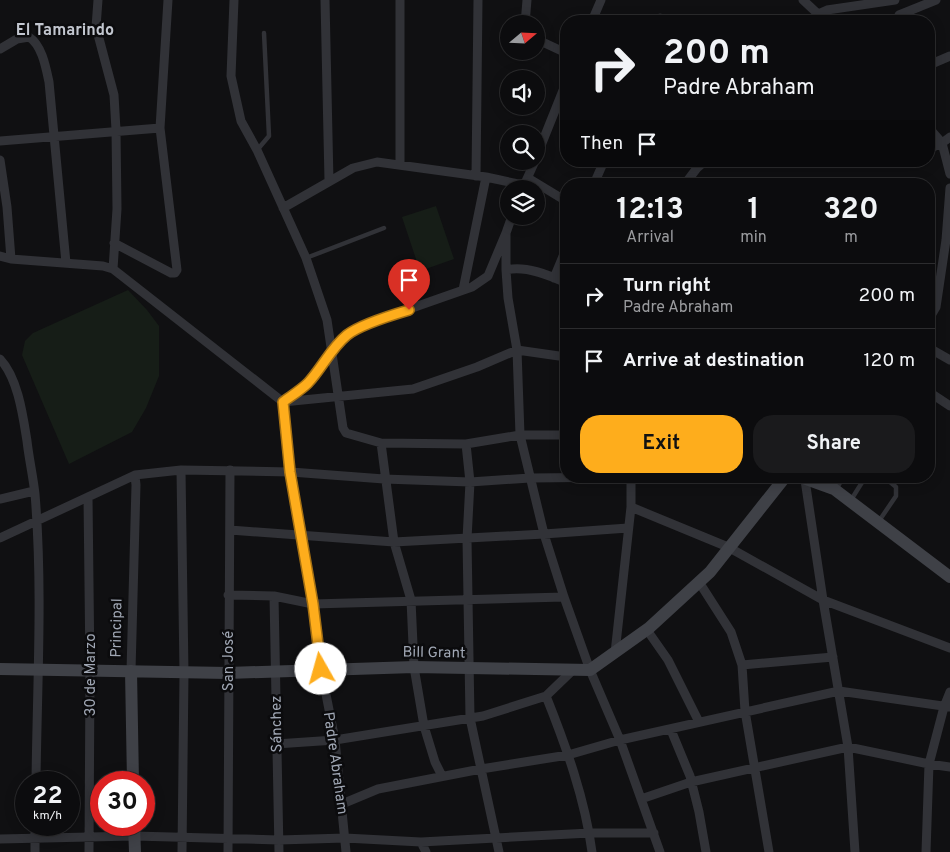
<!DOCTYPE html>
<html lang="en">
<head>
<meta charset="utf-8">
<style>
	:root { --surface:#0c0c0e; --page:#1a1a1c; --text:#f1f3f6; --muted:#9a9b9e; --line:#2c2c2e; --accent:#fead1c }
	body { margin:0; font-family:Overpass,sans-serif; background:var(--page); color:var(--text); height:100vh; display:flex; flex-direction:column; font-size:19px; white-space:nowrap }
	* { box-sizing:border-box; margin:0 }
	p { font-size:16px; color:var(--muted) }
	.icon { flex:none; width:28px; height:28px; fill:none; stroke:currentColor; stroke-width:2; stroke-linecap:round; stroke-linejoin:round }
	.map { position:relative; flex:1; overflow:hidden }
	.sheet { position:absolute; left:560px; top:178px; width:375px; height:305px; display:flex; flex-direction:column; background:var(--surface); border-radius:20px; box-shadow:0 2px 12px #0003,0 0 0 1px var(--line) }
	.sheet>* { flex:none }
	.top-card { position:absolute; left:560px; top:15px; width:375px; height:152px; border-radius:20px; box-shadow:0 2px 12px #0003,0 0 0 1px var(--line); background:#0c0c0e; color:var(--text); overflow:hidden }
	.needle { width:32px; rotate:71deg }
	.controls { position:absolute; left:500px; top:15px; display:grid; gap:10px }
	.controls a { display:grid; place-items:center; width:45px; height:45px; border-radius:50%; background:var(--surface); box-shadow:0 2px 12px #0003,0 0 0 1px var(--line); font-size:25px }
	.speed { position:absolute; left:15px; top:771px; display:flex; gap:10px; font-size:25px; font-weight:700; text-align:center }
	.speed>* { display:grid; place-content:center; width:65px; height:65px; border-radius:50%; background:var(--surface); box-shadow:0 2px 12px #0003,0 0 0 1px var(--line); line-height:1 }
	.speed small { font-size:12px; font-weight:400 }
	.speed .limit { border:8px solid #d22; background:#fff; color:#111 }
	.pin { position:absolute; display:grid; place-items:center; width:42px; height:42px; color:#fff; margin:-51px -21px; border-radius:50% 50% 50% 0; rotate:-45deg; box-shadow:0 0 5px #0007 }
	.pin .icon { rotate:45deg }
	.me { position:absolute; width:55px; margin:-28px; rotate:353deg; stroke-linejoin:round; filter:drop-shadow(0 0 4px #0008) }
	.turn { display:flex; align-items:center; gap:18px; height:105px; padding:0 20px; font-size:22px }
	.turn .icon { width:65px; height:65px; stroke-width:2.5 }
	.turn b { display:block; font-size:35px; line-height:42px }
	.then { display:flex; align-items:center; height:48px; padding:0 20px; background:#0003; gap:10px; font-size:19px }
	.eta { display:flex; justify-content:space-evenly; align-items:center; height:85px; text-align:center }
	.eta b { font-size:30px; font-weight:700; line-height:35px }
	.button { display:flex; gap:10px; margin-top:auto; padding:10px 20px }
	.button a { flex:1; height:58px; border-radius:20px; background:var(--accent); color:#111; font-size:20px; font-weight:700; line-height:58px; text-align:center }
	.button a+a { background:var(--page); color:var(--text) }
	ul { padding:0; list-style:none }
	li { display:flex; align-items:center; gap:15px; height:65px; padding:0 20px; border-top:1px solid var(--line) }
	li div { flex:1 }
	li b { display:block; font-size:19px }
	li em { font-style:normal }
	.map>svg:first-child { display:block }
</style>
</head>
<body>
<div class="map">
<svg width="950" height="852" viewBox="0 0 950 852">
	<rect width="100%" height="100%" fill="#101012"/>
	<!-- green -->
	<path fill="#161d17" d="M436,206L454,259L420,271L402,217Z
		M128,290L147,310L159,326V376L146,408L132,432L69,464L22,355L25,341L33,333Z"/>
	<g fill="none" stroke-linecap="round" stroke-linejoin="round">
		<!-- lane -->
		<path stroke="#313237" stroke-width="4.5" d="M258,149L269,136L264,33
			M306,258L384,228
			M851,500L866,476
			M879,521L896,496V487L883,476"/>
		<!-- street -->
		<path stroke="#313237" stroke-width="9" d="M98,0L96,27L114,95L116,130L117,209L113,269
			M234,0L231,76L241,121L257,150L306,258L327,320L343,428L346,433L381,443L466,444L520,435H566
			M325,0L329,181
			M400,0V165
			M803,0L818,14
			M899,15L936,0
			M592,21L601,0
			M659,21L660,18
			M814,21L818,14L827,10L895,0
			M525,24L527,0
			M536,39L566,53
			M0,49L17,39L29,37C42,45 46,68 49,82L66,263
			M929,65L950,56
			M929,128L942,143L950,174
			M0,141L160,128
			M929,149L942,143L950,137
			M536,158L566,83
			M0,160L7,207L11,259
			M476,176L478,0
			M528,178L566,201
			M526,181L535,161
			M594,184L604,161
			M685,184L697,168L705,161
			M283,208L353,168L377,162L486,177L523,185
			M512,216L506,233V270L508,298L517,350L520,435L544,534L564,597L590,670L620,740L660,852
			M114,243L171,273H175L177,270L160,128L168,0
			M0,256L11,259L103,266L113,269L283,402L413,389L477,367L517,350L566,357
			M506,270C525,265 549,275 566,283
			M554,278L566,249
			M463,290L486,177
			M929,319L936,307L946,240L950,188
			M929,348L950,360
			M0,359C18,378 23,416 27,441C29,459 33,476 35,494C43,590 37,687 36,782
			M929,392L950,406
			M381,443L394,542L411,600L414,667L424,726L435,762L442,776
			M466,444L470,482L467,539L470,718L499,852
			M181,470L184,673L182,852
			M805,480L823,600L848,747L855,852
			M834,489L841,476
			M88,497L90,671L89,852
			M0,499L34,491
			M631,507L728,547L823,600L950,648
			M230,530L394,542L544,534L628,528
			M0,538L135,475L181,470L291,472L384,479L470,482L530,478L631,477
			M699,582L731,632L742,665L745,711L769,852
			M228,595L274,596L313,604L564,597
			M274,596L279,852
			M647,630L668,660L699,722
			M615,653L631,507V476
			M742,665L833,657
			M131,671L136,485L135,475
			M546,696C566,746 585,799 592,852
			M671,730L690,776L699,812L706,852
			M276,744L335,740L483,716L546,696L574,669
			M641,799L691,782L848,747L929,764L950,767
			M342,804L378,789L481,769L568,755L620,740L839,691L950,707
			M35,825V852
			M0,839L134,836L279,840L345,838L421,842L590,833H654
			M421,842L426,852
			M228,852L230,470
			M346,852L335,740L321,669L313,604L291,472L283,402L307,385L324,364L332,351L349,333L375,321L472,287L488,276L506,233
			M926,852L929,764L944,707L950,692"/>
		<!-- secondary -->
		<path stroke="#3f4147" stroke-width="12" d="M798,476L834,489L950,577
			M0,669L228,673L414,667L590,670L649,628L710,572L786,476
			M131,671L133,782
			M134,825L135,852"/>
	</g>
	<g fill="none" stroke-linecap="round" stroke-linejoin="round">
		<!-- route casing -->
		<g stroke="#a57012" stroke-width="12">
			<path id="route" d="M321,669L313,604L290,472L283,402C291,396 301,390 308,383C322,368 331,348 347,335C361,324 392,315 409,310"/>
		</g>
		<!-- route -->
		<use href="#route" stroke="#fead1c" stroke-width="9"/>
	</g>
	<g text-anchor="middle" stroke-width="5" stroke-linejoin="round" paint-order="stroke">
		<!-- street labels -->
		<g font-size="15" fill="#a0a7b4" stroke="#0b0b0d">
			<text transform="translate(116 628) rotate(-89)" y="5">Principal</text>
			<text transform="translate(434 652) rotate(1)" y="5">Bill Grant</text>
			<text transform="translate(228 661) rotate(-90)" y="5">San José</text>
			<text transform="translate(90 675) rotate(-90)" y="5">30 de Marzo</text>
			<text transform="translate(276 724) rotate(-91)" y="5">Sánchez</text>
			<text transform="translate(336 763) rotate(82)" y="5">Padre Abraham</text>
		</g>
		<!-- neighbourhood labels -->
		<g font-size="16" font-weight="bold" fill="#c2c6cf" stroke="#0b0b0d">
			<text x="65" y="35">El Tamarindo</text>
		</g>
	</g>
</svg>
<div class="controls">
<a><svg class="needle" viewBox="-14 -14 28 28"><path d="M0-13l5 13h-10z" fill="#e53935"/><path d="M0 13l5-13h-10z" fill="#9a9b9e"/></svg></a>
<a><svg class="icon" aria-label="sound" viewBox="0 0 24 24"><path d="M4 9h4l5-4v14l-5-4H4zM17 9q2 3 0 6"/></svg></a>
<a><svg class="icon" aria-label="search" viewBox="0 0 24 24"><circle cx="10" cy="10" r="6"/><path d="M15 15l6 6"/></svg></a>
<a><svg class="icon" aria-label="layers" viewBox="0 0 24 24"><path d="M12 4l9 5-9 5-9-5zM3 14l9 5 9-5"/></svg></a>
</div>
<div class="speed"><div>22<small>km/h</small></div><div class="limit">30</div></div>
<div class="pin" style="left:409px;top:310px;background:#d93025"><svg class="icon" aria-label="arrive" viewBox="0 0 24 24"><path d="M6 21V4h12l-3 4 3 4H6"/></svg></div>
<svg class="me" style="left:321px;top:669px" viewBox="-20 -20 40 40"><circle r="19" fill="#fff"/><path d="M0-13L10 11 0 6-10 11z" fill="#fead1c"/></svg>
<div class="top-card">
<div class="turn"><svg class="icon" aria-label="right" viewBox="0 0 24 24"><path d="M7 20v-9h11M14 6l5 5-5 5"/></svg><div><b>200 m</b>Padre Abraham</div></div>
<div class="then">Then<svg class="icon" aria-label="arrive" viewBox="0 0 24 24"><path d="M6 21V4h12l-3 4 3 4H6"/></svg></div>
</div>
<section class="sheet">
<div class="eta">
<div><b>12:13</b><p>Arrival</p></div>
<div><b>1</b><p>min</p></div>
<div><b>320</b><p>m</p></div>
</div>
<ul>
<li><svg class="icon" aria-label="right" viewBox="0 0 24 24"><path d="M7 20v-9h11M14 6l5 5-5 5"/></svg><div><b>Turn right</b><p>Padre Abraham</p></div><em>200 m</em></li>
<li><svg class="icon" aria-label="arrive" viewBox="0 0 24 24"><path d="M6 21V4h12l-3 4 3 4H6"/></svg><div><b>Arrive at destination</b></div><em>120 m</em></li>
</ul>
<div class="button"><a>Exit</a><a>Share</a></div>
</section>
</div>
</body>
</html>
